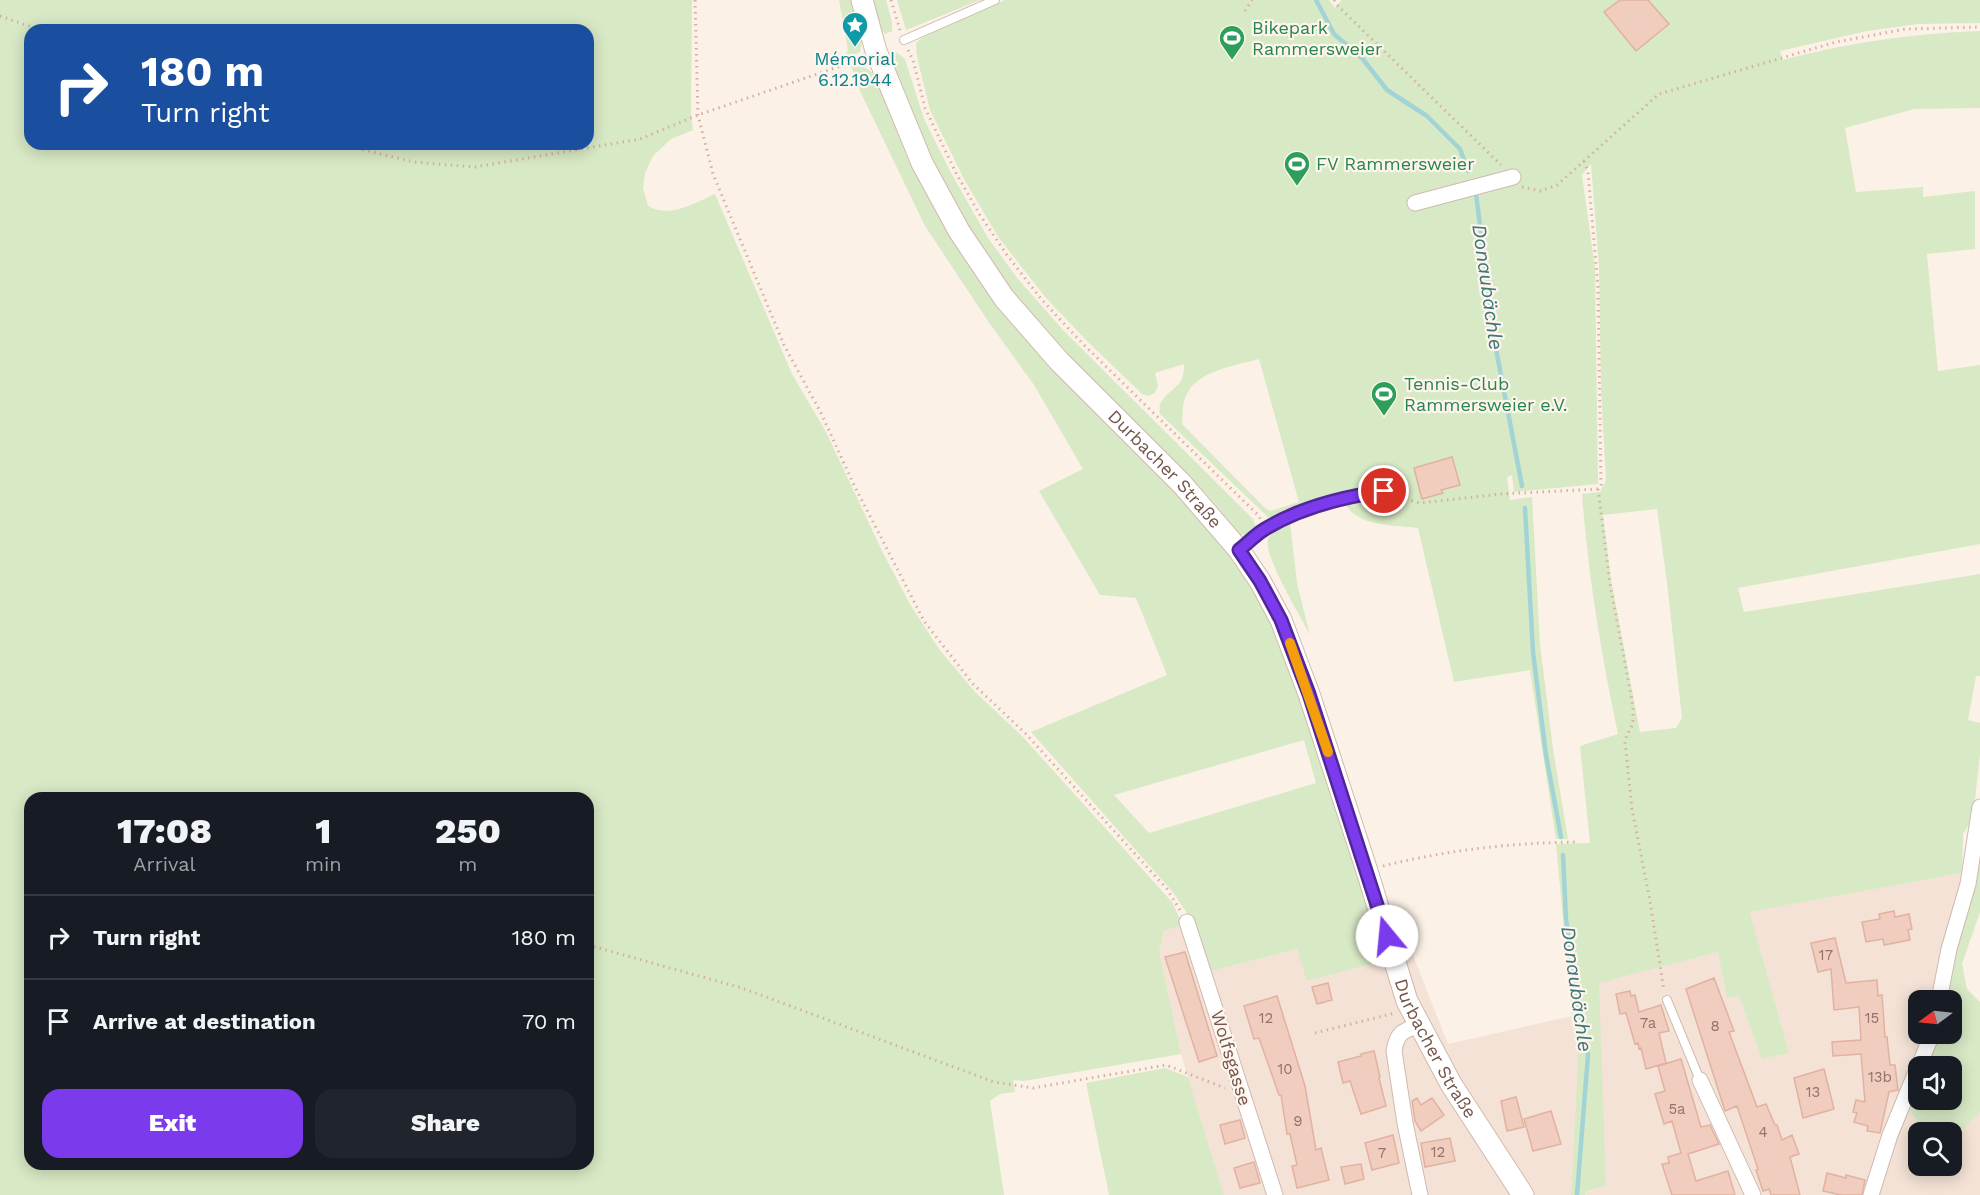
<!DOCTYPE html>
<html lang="en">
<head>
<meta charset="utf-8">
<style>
	:root { --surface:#171b24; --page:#20242c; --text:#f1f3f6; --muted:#9ea1a6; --line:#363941; --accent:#7c3aed }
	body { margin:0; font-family:"Work Sans",sans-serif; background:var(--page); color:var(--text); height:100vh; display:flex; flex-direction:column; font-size:22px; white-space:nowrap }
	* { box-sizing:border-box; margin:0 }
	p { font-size:20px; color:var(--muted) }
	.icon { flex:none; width:33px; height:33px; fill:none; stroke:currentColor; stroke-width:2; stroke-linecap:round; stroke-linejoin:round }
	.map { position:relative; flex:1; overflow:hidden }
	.side { position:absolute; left:24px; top:792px; width:570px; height:378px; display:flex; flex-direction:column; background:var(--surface); border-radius:18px; box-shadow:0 3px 15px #0003 }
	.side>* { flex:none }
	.guide { position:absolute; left:24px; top:24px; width:570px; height:126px; border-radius:18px; box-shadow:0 3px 15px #0003; background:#1a4fa0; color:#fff; overflow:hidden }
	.needle { width:39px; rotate:255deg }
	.controls { position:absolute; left:1908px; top:990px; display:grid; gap:12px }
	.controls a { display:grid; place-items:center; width:54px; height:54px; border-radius:12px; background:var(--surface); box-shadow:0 3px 15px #0003; font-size:30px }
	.pin { position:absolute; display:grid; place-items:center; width:51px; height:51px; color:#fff; margin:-26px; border:3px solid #fff; border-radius:50%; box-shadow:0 2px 6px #0007 }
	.me { position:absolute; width:66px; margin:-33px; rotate:343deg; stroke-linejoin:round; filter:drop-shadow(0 0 4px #0008) }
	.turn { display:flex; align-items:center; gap:21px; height:126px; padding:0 18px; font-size:27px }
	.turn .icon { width:78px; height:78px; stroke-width:2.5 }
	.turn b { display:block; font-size:42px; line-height:51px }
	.eta { display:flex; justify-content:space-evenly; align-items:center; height:102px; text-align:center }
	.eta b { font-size:36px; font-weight:800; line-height:42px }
	.primary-button { display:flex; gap:12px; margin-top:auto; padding:12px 18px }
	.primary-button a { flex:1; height:69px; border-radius:18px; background:var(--accent); color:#fff; font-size:24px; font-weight:800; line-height:69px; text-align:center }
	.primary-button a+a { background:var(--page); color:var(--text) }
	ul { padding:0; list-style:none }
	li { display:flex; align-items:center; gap:18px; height:84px; padding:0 18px; border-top:2px solid var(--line) }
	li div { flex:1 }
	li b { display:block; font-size:22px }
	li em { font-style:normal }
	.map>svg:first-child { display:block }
</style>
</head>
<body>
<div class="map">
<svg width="1980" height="1195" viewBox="0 0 1980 1195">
	<rect width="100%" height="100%" fill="#fcf1e7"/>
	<!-- residential -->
	<path fill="#f3e2d5" d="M1962,873L1974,876L1944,1000H1918V1034H1935L1908,1108L1925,1132H1918V1166H1952V1141L1980,1112V1195H1585V1193L1606,1186L1598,983L1718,952L1727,998L1739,996L1762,1059L1789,1053L1750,912Z
		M1193,922L1212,971L1297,949L1308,981L1412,953L1448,1044L1572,1016L1578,1057L1571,1195H1224L1181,1054L1159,951L1164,931Z"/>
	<!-- green -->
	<path fill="#d8e9c5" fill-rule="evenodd" d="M0,0H692L691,112L693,130L671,139L653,156L645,173L643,188L648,206C670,219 694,203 715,194L792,374L826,432L883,553L911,606L939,649L975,692L1022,736L1172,902L1183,925L1164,931L1159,951L1181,1054L1024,1081L1013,1080L1015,1092L1000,1094L990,1101L1004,1195H0ZM30,30H588V144H30ZM30,798H588V1164H30Z
		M839,0H852L862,41L860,52L843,60L848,50Z
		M870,0H886L892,22V31L885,34L877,25Z
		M897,0H980L906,30Z
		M1005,0H1329L1335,8L1342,0H1980V23L1918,24L1867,31L1780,51L1783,60C1851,42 1910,34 1980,31V108L1914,109L1845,128L1856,192L1923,187V197L1975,191V249L1927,254L1938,371L1980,365V544L1738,588L1744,612L1980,574V676H1976L1968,720L1980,723V754L1973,818L1963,834L1962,873L1750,912L1789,1053L1762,1059L1739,996L1727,998L1718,952L1599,983L1606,1186L1585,1192V1195H1571L1578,1057L1572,1016L1556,844L1590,843L1580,746L1618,734C1601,654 1588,574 1582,494L1600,492L1606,480L1601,389L1599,266L1591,164L1582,175L1595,268L1598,484L1514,492L1512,475L1507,477L1510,500L1532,497L1540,644L1553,749L1568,839H1556L1530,670L1454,682L1418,528C1395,525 1359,527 1346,505L1305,517L1300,508L1269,518L1160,414C1156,397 1175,392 1182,379C1184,374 1184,369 1184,364L1155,373L1158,386L1155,393L1148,396L1142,394L1088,342L1046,298L999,238L965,181L930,110L917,57L916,43L924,36ZM1259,359L1299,502L1271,511L1266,509L1182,424C1183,415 1182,403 1186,396C1197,370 1235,366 1259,359ZM1657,509L1667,583L1682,718L1676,728L1640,732L1611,580L1603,515Z
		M896,52L905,59L924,119L951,173L988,238L1018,279L1063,330L1253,519L1256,527C1252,535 1248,536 1240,534L1207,495L1178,464L1122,413L1028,313L984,255L944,188L890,62Z
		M851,66C864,66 870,68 877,79L908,159L943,223L1231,551L1265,608L1295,678L1387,960L1307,981L1297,949L1212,971L1193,922L1172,891L1031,732L1167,675L1136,598L1100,595L1039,491L1083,469L1034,385L990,324L925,226L860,91ZM1304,740L1316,783L1149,833L1114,795Z
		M1290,522L1297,583L1310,635C1302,619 1263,555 1268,540C1271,531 1283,526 1290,522Z
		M1980,836V912L1962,964L1967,989L1980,1002V1112L1952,1141V1132H1925L1908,1108L1918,1080V1100H1952V1066H1923L1935,1034H1952V1000H1944Z
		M1165,1068L1188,1077L1224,1195H1109L1086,1083Z"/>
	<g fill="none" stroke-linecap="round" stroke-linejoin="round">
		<!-- stream -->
		<path stroke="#a2d4d6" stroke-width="4.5" d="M1316,0L1334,34L1362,58L1387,90L1427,116L1460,149L1468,171
			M1476,194L1496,349L1522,486
			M1525,508L1533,652L1546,755L1561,837
			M1563,855L1566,919L1575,986L1588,1055L1577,1195"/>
	</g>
	<!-- building -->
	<path fill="#f0cdbf" stroke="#e2b1a0" stroke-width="1.5" d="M1620,0H1648L1669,24L1636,51L1604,12Z
		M1452,457L1460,485L1441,490L1443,493L1422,499L1414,468Z
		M1894,911L1895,917L1909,914L1912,929L1908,930L1910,940L1884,945L1883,939L1866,942L1862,922L1880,919L1879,914Z
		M1835,938L1846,983L1877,980L1878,996L1882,995L1885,1037H1887L1890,1065H1895L1898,1090L1889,1092L1880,1133L1867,1131L1868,1126L1854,1122L1857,1113L1853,1112L1856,1100L1865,1102L1861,1054L1833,1056L1832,1042L1861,1040L1859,1007L1834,1010L1831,969L1818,972L1811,943Z
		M1185,952L1217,1056L1199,1062L1165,957Z
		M1714,978L1734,1031L1729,1032L1757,1107L1766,1104L1775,1125H1777L1782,1140L1792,1135L1799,1154L1790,1157L1800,1195H1771L1769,1189L1763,1191L1756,1170L1758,1169L1737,1106L1725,1111L1686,989Z
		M1328,983L1332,1000L1317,1004L1312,987Z
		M1630,991L1631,996L1635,995L1639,1012L1661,1005L1669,1031L1659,1033L1666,1063L1646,1069L1641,1048L1639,1049L1638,1043L1635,1044L1626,1013L1620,1014L1616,994Z
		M1277,996L1305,1086L1316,1150L1321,1148L1329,1180L1297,1188L1292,1166L1297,1165L1290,1134H1287L1281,1095H1279L1259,1038L1254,1039L1244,1006Z
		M1374,1051L1380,1077L1379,1078L1386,1106L1361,1114L1350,1081L1343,1083L1338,1062L1361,1056V1054Z
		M1681,1059L1701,1127L1710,1125L1719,1144L1688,1154L1696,1181L1728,1171L1735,1195H1672L1662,1164L1669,1163L1668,1157L1681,1153L1672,1121L1664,1124L1655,1094L1665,1091L1658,1066Z
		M1824,1069L1834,1109L1803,1118L1794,1078Z
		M1516,1097L1524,1127L1507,1131L1501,1101Z
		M1417,1098L1421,1105L1432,1098L1444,1115L1421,1131L1415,1121L1412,1101Z
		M1551,1111L1561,1144L1533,1151L1524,1119Z
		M1240,1120L1245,1138L1225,1144L1220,1125Z
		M1393,1135L1399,1163L1372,1170L1365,1143Z
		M1450,1138L1455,1161L1425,1167L1421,1143Z
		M1254,1162L1260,1183L1240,1188L1234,1168Z
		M1361,1164L1364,1179L1345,1184L1341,1167Z
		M1827,1173L1846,1178V1175L1865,1180L1862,1195H1841L1823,1191Z"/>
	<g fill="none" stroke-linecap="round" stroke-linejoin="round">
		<!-- lane casing -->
		<g stroke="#cfbab0" stroke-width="10">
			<path id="lane" d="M904,40L995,0
				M1241,549C1284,512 1328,499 1384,491
				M1667,1000L1700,1080"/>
		</g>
		<!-- street casing -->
		<g stroke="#cfbab0" stroke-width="17">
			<path id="street" d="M1415,203L1513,177
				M1187,922L1275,1195
				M1939,1000L1949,949L1968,884L1980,807
				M1419,1025C1402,1031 1397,1033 1394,1051L1405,1123L1420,1195
				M1919,1066L1932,1034
				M1700,1080L1753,1195
				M1871,1195L1890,1135L1918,1067"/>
		</g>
		<!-- secondary casing -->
		<g stroke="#d2b9ad" stroke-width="23">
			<g id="secondary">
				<path id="s1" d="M862,0L876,51L922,163L959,231L1004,298L1059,361L1182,484L1239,550L1260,581L1281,620L1309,694L1367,871L1407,1001L1451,1084L1523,1195"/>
			</g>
		</g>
		<!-- path -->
		<path stroke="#d5b0a2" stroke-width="3" stroke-dasharray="1.5 4.5" stroke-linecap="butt" d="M695,0L698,115L713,174L784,345L821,413L853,483L924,621L972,683L1026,734L1167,889L1180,910
			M891,0L900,30
			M1334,0L1338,6L1501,165
			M1245,11L1252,0
			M0,16L40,30
			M908,50L913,60L925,108L956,173L980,215L1007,255L1042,300L1083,344L1259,516L1262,522
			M339,144L414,162L475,167L640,139L698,115L861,59
			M1522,187L1541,191L1557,185L1659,94L1836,42L1906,29L1980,27
			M1598,489L1610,584L1633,706V724L1627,735L1625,742L1632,809L1650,901L1664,991
			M1394,496L1420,503L1501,494L1598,489L1601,485L1598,288L1588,172L1584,161
			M1383,866C1448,850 1509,843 1576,842
			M588,945L742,988L994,1082L1033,1088L1166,1065L1225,1088
			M1315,1033L1395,1013"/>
		<!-- lane -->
		<use href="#lane" stroke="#fff" stroke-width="8"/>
		<!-- street -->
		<use href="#street" stroke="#fff" stroke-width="15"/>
		<!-- secondary -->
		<use href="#secondary" stroke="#fff" stroke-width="21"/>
	</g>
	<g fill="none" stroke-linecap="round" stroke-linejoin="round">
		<!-- route casing -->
		<g stroke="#51269a" stroke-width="15">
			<path id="route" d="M1384,491C1342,497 1301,507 1265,529C1255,535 1248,543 1239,550L1260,581L1281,620L1309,694L1387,936"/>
		</g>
		<!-- route -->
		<use href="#route" stroke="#7c3aed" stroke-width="10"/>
		<!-- slow -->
		<path stroke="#f59e0b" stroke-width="10" d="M1290,643L1328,752"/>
	</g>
	<!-- icons -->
	<defs>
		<g id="sight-pin" transform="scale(1.35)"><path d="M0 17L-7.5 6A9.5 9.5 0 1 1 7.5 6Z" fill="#0f9aa8" stroke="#fef5ed"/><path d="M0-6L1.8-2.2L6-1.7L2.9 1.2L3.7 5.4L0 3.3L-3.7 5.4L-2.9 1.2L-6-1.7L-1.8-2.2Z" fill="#fff"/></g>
		<g id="stadium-pin" transform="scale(1.35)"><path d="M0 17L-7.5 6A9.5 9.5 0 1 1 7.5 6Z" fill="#2e9e5b" stroke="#fef5ed"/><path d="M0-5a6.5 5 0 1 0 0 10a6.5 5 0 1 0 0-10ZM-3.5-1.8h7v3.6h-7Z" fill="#fff"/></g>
	</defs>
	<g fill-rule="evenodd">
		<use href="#sight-pin" x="855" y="25"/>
		<use href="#stadium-pin" x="1232" y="38"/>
		<use href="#stadium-pin" x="1297" y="164"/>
		<use href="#stadium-pin" x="1384" y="394"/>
	</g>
	<g text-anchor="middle" stroke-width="4.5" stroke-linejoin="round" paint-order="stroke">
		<!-- number labels -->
		<g font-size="15" fill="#937369">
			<text x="1826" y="960">17</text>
			<text x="1266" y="1023">12</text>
			<text x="1872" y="1023">15</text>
			<text x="1648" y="1028">7a</text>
			<text x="1715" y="1031">8</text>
			<text x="1285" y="1074">10</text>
			<text x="1880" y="1082">13b</text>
			<text x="1813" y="1097">13</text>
			<text x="1677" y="1114">5a</text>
			<text x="1298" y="1126">9</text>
			<text x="1763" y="1137">4</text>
			<text x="1438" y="1157">12</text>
			<text x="1382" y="1158">7</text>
		</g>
		<!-- leisure labels -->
		<g font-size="18" fill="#27864d" stroke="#fef5ed" text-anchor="start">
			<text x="1252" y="34">Bikepark<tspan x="1252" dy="21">Rammersweier</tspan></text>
			<text x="1316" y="170">FV Rammersweier</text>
			<text x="1404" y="390">Tennis-Club<tspan x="1404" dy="21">Rammersweier e.V.</tspan></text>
		</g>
		<!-- culture labels -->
		<g font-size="18" fill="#0d838f" stroke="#fef5ed">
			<text x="855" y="65">Mémorial<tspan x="855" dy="21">6.12.1944</tspan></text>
		</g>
		<!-- street labels -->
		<g font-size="18" fill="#74554c" stroke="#fef5ed">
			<text dy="6" stroke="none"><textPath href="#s1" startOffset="567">Durbacher Straße</textPath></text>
			<text dy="6" stroke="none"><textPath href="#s1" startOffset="1215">Durbacher Straße</textPath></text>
			<text transform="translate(1231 1058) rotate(73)" y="6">Wolfsgasse</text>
		</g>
		<!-- water labels -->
		<g font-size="20" font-style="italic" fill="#407678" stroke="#fef5ed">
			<text transform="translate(1488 287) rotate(82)" y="7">Donaubächle</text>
			<text transform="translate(1577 989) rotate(82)" y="7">Donaubächle</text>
		</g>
	</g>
</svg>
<div class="controls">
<a><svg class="needle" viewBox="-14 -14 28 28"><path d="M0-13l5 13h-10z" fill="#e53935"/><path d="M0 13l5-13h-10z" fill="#9ea1a6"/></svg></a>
<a><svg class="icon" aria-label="sound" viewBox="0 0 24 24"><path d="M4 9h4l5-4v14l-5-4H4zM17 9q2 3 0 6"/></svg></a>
<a><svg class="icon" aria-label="search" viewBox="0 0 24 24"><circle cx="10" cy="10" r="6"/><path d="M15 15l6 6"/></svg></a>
</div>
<div class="pin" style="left:1384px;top:491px;background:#d93025"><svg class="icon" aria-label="arrive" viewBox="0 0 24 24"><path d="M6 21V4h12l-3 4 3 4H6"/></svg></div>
<svg class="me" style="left:1387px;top:936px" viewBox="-20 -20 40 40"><circle r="19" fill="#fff"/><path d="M0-13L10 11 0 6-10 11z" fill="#7c3aed"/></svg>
<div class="guide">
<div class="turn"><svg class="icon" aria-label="right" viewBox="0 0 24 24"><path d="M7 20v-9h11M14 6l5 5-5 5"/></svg><div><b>180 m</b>Turn right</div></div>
</div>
<section class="side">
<div class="eta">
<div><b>17:08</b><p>Arrival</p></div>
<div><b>1</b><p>min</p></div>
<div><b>250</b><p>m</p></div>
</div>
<ul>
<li><svg class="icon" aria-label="right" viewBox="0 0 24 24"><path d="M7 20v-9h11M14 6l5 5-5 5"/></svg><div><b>Turn right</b></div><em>180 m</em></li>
<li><svg class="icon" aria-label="arrive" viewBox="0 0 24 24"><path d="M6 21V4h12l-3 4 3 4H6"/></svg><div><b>Arrive at destination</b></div><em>70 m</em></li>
</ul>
<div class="primary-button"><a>Exit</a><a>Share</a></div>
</section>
</div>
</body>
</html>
